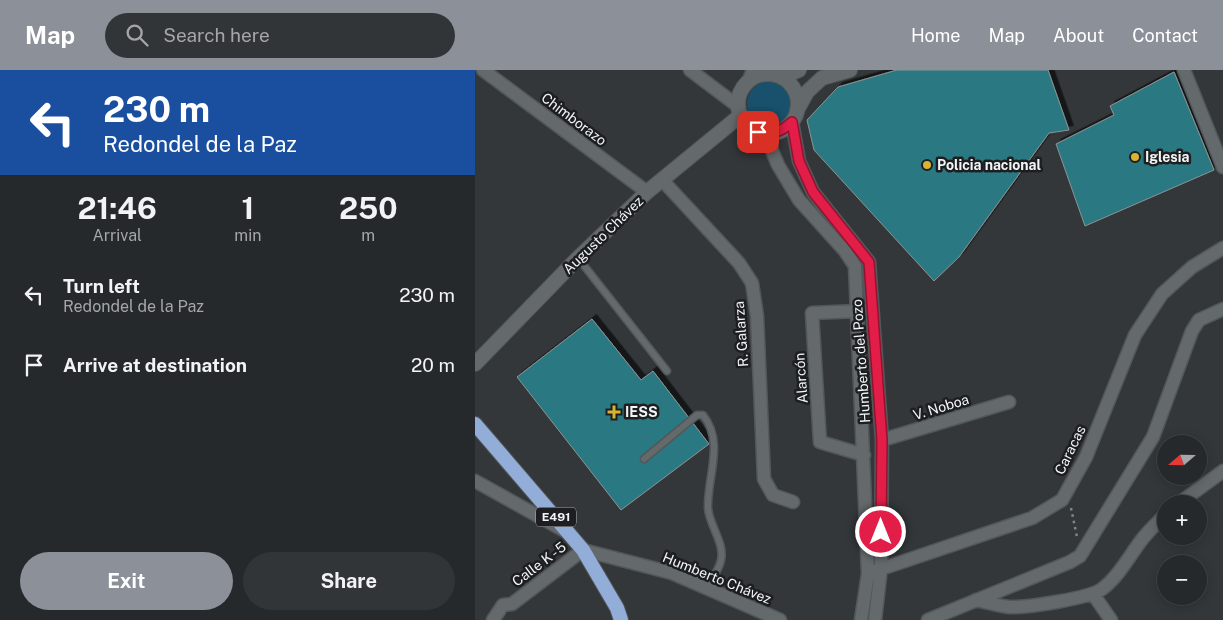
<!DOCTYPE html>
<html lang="en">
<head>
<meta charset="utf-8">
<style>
	:root { --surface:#26292c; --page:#323538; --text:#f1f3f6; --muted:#a4a6a9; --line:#424548; --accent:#8c9099 }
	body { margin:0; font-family:"Public Sans",sans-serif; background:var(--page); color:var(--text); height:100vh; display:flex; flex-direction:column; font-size:19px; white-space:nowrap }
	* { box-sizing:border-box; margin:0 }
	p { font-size:16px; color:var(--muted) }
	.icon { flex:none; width:28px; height:28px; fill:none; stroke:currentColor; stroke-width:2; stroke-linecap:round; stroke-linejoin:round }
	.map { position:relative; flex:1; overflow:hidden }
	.drawer { display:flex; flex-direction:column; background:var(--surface); width:475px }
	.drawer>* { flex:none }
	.banner { background:#1a4fa0; color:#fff; overflow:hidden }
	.needle { width:32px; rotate:250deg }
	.tools { position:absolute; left:682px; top:365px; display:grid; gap:10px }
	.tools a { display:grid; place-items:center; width:50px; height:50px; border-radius:50%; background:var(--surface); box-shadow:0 2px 12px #0003,0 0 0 1px var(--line); font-size:25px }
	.pin { position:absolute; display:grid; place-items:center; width:42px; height:42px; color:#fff; margin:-21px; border-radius:10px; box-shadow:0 2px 8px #0006 }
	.me { position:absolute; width:55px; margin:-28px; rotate:0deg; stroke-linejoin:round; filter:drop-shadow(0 0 4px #0008) }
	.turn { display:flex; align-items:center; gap:18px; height:105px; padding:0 20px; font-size:22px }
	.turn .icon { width:65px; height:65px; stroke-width:2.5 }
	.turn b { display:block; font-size:35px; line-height:42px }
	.eta { display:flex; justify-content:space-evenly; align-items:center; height:85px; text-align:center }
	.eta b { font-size:30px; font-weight:700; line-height:35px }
	.cta { display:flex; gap:10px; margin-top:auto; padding:10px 20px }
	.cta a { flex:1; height:58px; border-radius:30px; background:var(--accent); color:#fff; font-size:20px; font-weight:700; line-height:58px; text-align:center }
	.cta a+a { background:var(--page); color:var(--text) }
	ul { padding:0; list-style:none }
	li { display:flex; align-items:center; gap:15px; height:70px; padding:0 20px }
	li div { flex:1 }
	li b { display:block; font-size:19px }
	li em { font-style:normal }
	header { display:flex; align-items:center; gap:30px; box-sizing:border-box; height:70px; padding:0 25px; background:var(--accent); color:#fff }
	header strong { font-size:24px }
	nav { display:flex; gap:28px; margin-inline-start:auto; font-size:18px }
	.search { width:350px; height:45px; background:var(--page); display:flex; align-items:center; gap:12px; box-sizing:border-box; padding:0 18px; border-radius:28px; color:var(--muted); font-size:19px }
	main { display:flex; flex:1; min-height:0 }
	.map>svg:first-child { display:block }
</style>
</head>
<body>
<header>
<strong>Map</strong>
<div class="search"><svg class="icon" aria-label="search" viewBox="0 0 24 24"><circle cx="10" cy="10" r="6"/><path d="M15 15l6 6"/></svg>Search here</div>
<nav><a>Home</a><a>Map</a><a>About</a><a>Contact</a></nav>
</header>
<main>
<section class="drawer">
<div class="banner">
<div class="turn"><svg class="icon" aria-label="left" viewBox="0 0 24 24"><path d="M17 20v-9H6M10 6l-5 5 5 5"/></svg><div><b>230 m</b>Redondel de la Paz</div></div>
</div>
<div class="eta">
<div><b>21:46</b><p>Arrival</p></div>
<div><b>1</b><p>min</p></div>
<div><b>250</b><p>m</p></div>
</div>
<ul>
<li><svg class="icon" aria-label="left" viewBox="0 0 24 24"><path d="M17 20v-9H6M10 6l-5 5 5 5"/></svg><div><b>Turn left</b><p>Redondel de la Paz</p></div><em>230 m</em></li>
<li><svg class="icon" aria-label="arrive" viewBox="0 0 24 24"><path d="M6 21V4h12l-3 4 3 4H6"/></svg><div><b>Arrive at destination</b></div><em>20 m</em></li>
</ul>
<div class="cta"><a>Exit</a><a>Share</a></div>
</section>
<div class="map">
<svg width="748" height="550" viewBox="0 0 748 550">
	<defs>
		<filter id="shadow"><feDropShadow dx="4.5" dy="-4.5" stdDeviation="0" flood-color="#0009"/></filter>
	</defs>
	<rect width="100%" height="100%" fill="#33373a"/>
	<!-- green -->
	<path fill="#19506b" d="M272 34a23 23 0 1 1 46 0a23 23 0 1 1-46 0Z"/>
	<!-- building -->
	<path fill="#2a7982" stroke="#8d9394" filter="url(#shadow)" d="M422,0H573L594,60L574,63L484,187L459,211L339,80L332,50L363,17Z
		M699,2L739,100L610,156L581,74L639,45L635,36Z
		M117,249L166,310L178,301L234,374L146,440L42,307Z"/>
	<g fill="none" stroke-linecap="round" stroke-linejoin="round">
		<!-- service casing -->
		<g stroke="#525759" stroke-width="9">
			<path id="service" d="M103,188L192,301
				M169,389L222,345H228C250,373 232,406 233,438C234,455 250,473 246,490C244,500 237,509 232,518"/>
		</g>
		<!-- minor casing -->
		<g stroke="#525759" stroke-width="15">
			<path id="minor" d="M8,0L172,122
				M215,0L264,37
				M709,0L748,97
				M274,10L278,0
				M317,52L324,91L338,122L394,192L407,370L406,498L400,550
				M290,64L303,95L324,130L370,181L380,196L393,504L386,550
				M188,111L264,193L277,213L282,246L289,409L298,425L318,432
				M383,241L337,243L345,372L389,385
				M407,370L534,332
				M0,411L90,461
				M703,434L748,401
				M400,501L557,448L587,430L611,387L660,265L687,224L717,197L748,178
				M618,524L636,550
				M501,530C512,532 523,536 534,537C550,538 616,528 627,519C643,507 654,487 665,472C673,461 682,453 691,444
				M18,550L28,535L37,534L108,480L197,503L305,550
				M453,550L595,492L605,486L678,367L717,261L724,250L748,239"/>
		</g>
		<!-- tertiary casing -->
		<g stroke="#525759" stroke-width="16">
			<path id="tertiary" d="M263 34a30 30 0 1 1 60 0a30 30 0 1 1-60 0Z
				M307,7L324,0
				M322,40L332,22L347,8L375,0
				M0,294L103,188L172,122L266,45"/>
		</g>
		<!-- trunk casing -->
		<g stroke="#525759" stroke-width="16">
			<path id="trunk" d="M0,354L108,480L142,538L146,550"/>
		</g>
		<!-- path -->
		<path stroke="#828588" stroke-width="2.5" stroke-dasharray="2.5 4" stroke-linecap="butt" d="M596,438L602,467"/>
		<!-- service -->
		<use href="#service" stroke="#64696c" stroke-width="6"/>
		<!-- minor -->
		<use href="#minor" stroke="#64696c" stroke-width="12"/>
		<!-- tertiary -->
		<use href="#tertiary" stroke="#64696c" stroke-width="14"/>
		<!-- trunk -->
		<use href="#trunk" stroke="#93add9" stroke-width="14"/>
	</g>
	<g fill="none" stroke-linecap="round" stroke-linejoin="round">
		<!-- route casing -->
		<g stroke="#92132f" stroke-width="12">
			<path id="route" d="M283,62C297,65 306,62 317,52L324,91L338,122L394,192L407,370L406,462"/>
		</g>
		<!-- route -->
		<use href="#route" stroke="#e11d48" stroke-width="9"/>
	</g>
	<!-- markers -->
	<g fill="#d7b434" stroke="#1c1e1f" stroke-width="2">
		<circle cx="660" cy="87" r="5"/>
		<circle cx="452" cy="95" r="5"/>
		<path d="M136.5 334.5h5v5h5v5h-5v5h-5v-5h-5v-5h5z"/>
	</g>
	<g text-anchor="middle" stroke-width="5" stroke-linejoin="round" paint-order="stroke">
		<!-- shield labels -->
		<rect fill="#1c1e1f" stroke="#b2b4b6" stroke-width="1" x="61" y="437.5" width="40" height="19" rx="4"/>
		<g font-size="12" font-weight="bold" fill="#f2f5f7">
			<text x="81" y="451">E491</text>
		</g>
		<!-- street labels -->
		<g font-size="14" fill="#f2f5f7" stroke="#1c1e1f">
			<text transform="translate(99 49) rotate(37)" y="5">Chimborazo</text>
			<text transform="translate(128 165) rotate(-44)" y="5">Augusto Chávez</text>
			<text transform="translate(266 264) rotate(-94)" y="5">R. Galarza</text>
			<text transform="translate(386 291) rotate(-94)" y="5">Humberto del Pozo</text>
			<text transform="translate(326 308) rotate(-94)" y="5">Alarcón</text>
			<text transform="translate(466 337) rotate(-17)" y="5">V. Noboa</text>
			<text transform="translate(595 380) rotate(-64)" y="5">Caracas</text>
			<text transform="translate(64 494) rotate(-37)" y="5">Calle K - 5</text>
			<text transform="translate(242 508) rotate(22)" y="5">Humberto Chávez</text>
		</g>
		<!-- poi labels -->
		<g font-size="14" font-weight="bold" fill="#f2f5f7" stroke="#1c1e1f" text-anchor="start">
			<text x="670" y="92">Iglesia</text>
			<text x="462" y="100">Policia nacional</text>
			<text x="150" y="347">IESS</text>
		</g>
	</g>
</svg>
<div class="tools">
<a><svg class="needle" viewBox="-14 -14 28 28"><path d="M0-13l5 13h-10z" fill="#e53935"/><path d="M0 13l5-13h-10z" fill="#a4a6a9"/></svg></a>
<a>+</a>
<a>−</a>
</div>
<div class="pin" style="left:283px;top:62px;background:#d93025"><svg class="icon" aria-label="arrive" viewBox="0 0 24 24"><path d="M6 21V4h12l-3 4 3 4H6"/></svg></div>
<svg class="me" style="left:406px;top:462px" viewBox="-20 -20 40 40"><circle r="17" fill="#e11d48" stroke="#fff" stroke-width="3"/><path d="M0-11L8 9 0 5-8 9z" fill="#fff"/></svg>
</div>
</main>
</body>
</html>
